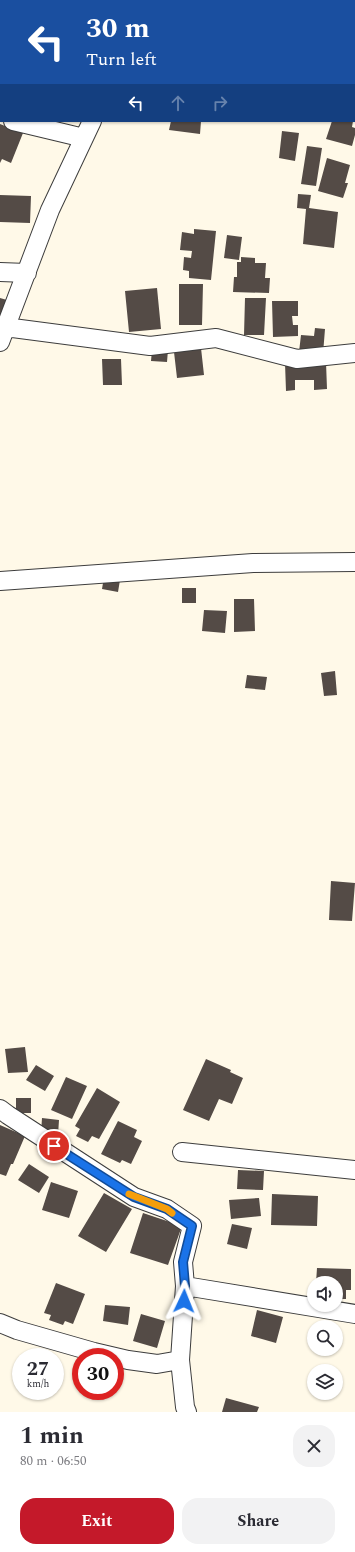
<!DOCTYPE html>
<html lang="en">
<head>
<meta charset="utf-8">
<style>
	:root { --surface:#fff; --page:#f2f2f3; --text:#2b2b33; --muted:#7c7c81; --accent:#c4192a }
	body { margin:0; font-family:Spectral,serif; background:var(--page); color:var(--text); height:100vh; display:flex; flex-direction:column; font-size:15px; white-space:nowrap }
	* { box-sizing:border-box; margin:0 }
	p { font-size:13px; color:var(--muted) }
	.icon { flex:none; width:22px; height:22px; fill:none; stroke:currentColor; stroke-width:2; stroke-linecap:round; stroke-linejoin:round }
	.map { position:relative; height:1412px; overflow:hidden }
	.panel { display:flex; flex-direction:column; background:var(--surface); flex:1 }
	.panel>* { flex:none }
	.guide { position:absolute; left:0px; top:0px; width:355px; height:122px; box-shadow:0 1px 3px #0004; background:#1a4fa0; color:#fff; overflow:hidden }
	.fabs { position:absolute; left:307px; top:1276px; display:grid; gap:8px }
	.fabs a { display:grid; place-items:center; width:36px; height:36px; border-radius:50%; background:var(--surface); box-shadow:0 1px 3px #0004; font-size:20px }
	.speed { position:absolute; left:12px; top:1348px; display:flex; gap:8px; font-size:20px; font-weight:700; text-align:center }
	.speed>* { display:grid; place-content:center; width:52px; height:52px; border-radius:50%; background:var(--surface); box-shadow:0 1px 3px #0004; line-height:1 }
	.speed small { font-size:10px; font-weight:400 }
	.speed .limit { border:6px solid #d22; background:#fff; color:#111 }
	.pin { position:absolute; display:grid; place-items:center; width:34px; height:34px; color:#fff; margin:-17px; border:2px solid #fff; border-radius:50%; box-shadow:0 1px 4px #0007 }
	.me { position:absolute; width:44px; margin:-22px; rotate:2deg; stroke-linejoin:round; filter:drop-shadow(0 0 3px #0008) }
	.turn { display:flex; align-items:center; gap:14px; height:84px; padding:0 20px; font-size:18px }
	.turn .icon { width:52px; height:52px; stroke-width:2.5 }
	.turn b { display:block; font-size:28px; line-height:34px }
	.lanes { display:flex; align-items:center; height:38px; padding:0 20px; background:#0003; justify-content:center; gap:20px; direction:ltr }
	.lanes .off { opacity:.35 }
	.round { display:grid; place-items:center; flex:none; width:42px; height:42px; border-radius:16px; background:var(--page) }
	.headline { display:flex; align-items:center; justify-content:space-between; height:68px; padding:0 20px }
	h1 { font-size:24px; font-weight:700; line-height:30px }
	.action { display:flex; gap:8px; margin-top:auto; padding:8px 20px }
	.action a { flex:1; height:46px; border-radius:16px; background:var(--accent); color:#fff; font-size:16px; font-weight:700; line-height:46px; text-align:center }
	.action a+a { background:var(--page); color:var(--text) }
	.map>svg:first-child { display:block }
</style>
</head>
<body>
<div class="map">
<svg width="355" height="1412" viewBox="0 0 355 1412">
	<rect width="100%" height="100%" fill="#fff9e8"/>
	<!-- building -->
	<path fill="#544b46" d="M171,121H201L200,134L169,130Z
		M332,121H353L352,127L355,128V135L352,146L326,139Z
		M0,124L23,133L11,163L2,159L0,163Z
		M282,131L299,133L295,161L279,158Z
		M307,146L322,148L316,186L301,184Z
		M327,158L350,165L345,183H348L343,198L318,191Z
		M298,194L311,195L309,208L338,212L334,248L303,244L306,209L297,208Z
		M0,195L31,196L30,223L0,222Z
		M194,229L216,231L211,280L189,278V271L183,270L184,257L191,258L192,251L180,250L182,232L194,234Z
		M227,235L242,237L239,260L224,258Z
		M241,257L255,258V263H266L265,278H270L269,293L233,292L234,277H237V262H241Z
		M179,284H203L202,325H179Z
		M157,288L161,329L129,332L125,291Z
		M0,298L7,300L0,322Z
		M245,298H266L264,335H244Z
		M272,301H298V316H292L293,325H298V336L273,337Z
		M315,328L325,329L323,354L299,352L301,335L314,336Z
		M201,348L204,375L177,378L174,352Z
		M152,350H168L167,362L151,361Z
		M102,359H121L122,385H103Z
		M326,362L327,389L314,390V380H295V390L286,391L285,363Z
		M104,577L120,580L118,592L102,589Z
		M182,588H196V603H182Z
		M234,599H254L255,631L234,632Z
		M204,610L227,611L225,633L202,631Z
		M335,671L337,695L324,696L321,673Z
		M247,675L267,677L265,690L245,688Z
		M331,881L355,883L352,921L329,920Z
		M25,1047L28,1072L8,1073L5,1049Z
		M206,1059L231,1070L230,1072L243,1078L232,1104L219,1099L209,1121L183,1110Z
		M36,1065L54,1076L45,1091L26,1080Z
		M66,1077L87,1086L72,1119L51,1110Z
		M97,1088L120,1102L99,1139L92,1136L88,1142L76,1136L80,1129L75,1126Z
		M16,1098H31V1113H16Z
		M42,1118L59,1120L58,1135L41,1133Z
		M118,1121L137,1130L134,1137L142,1141L131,1164L122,1160L120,1163L101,1154Z
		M0,1125L25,1136L13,1164H11L6,1176L0,1174Z
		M29,1164L49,1177L39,1193L18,1180Z
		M238,1170L264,1171L263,1190L237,1189Z
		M51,1182L78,1191L69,1218L42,1210Z
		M104,1193L132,1209L106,1252L78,1236Z
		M272,1194L318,1196L317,1226L271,1225Z
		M259,1198L261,1216L231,1219L229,1200Z
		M143,1213L182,1226L168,1265L130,1253Z
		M232,1224L252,1228L247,1249L227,1244Z
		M317,1268L351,1269V1290H346V1299H336V1283H316Z
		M56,1283L85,1294L73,1324L65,1321L63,1325L49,1320L51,1315L44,1313Z
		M105,1305L130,1307L128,1325L103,1321Z
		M257,1310L283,1317L276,1343L251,1336Z
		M141,1314L165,1321L157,1348L133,1341Z
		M226,1398L259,1407L257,1412H222Z"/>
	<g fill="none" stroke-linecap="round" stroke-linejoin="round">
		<!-- street casing -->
		<g stroke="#3d3d3d" stroke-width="20">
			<path id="street" d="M143,1L144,0
				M354,106H355
				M13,121L84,138
				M0,272L27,273
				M5,327L150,346L216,338L297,359L355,353
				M0,342L50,210L92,121
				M0,581L253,563L355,562
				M0,1109L8,1115L134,1197L167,1209L192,1226L183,1262L185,1286L180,1360L185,1407L187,1412
				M182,1152L355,1170
				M185,1286L355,1314
				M0,1323L17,1330L94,1352L128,1360L157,1364L180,1360"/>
		</g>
		<!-- path -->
		<path stroke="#2c2c2c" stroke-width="2.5" stroke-dasharray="4 2" stroke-linecap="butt" d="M12,0L16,1"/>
		<!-- street -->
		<use href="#street" stroke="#fff" stroke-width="18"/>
	</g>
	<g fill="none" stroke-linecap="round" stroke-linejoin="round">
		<!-- route casing -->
		<g stroke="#114b97" stroke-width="10">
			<path id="route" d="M54,1146L134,1197L167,1209L192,1226L183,1262L185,1286L184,1301"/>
		</g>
		<!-- route -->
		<use href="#route" stroke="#1a73e8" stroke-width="7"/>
		<!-- slow -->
		<path stroke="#f59e0b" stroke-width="7" d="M129,1194L167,1209L172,1213"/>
	</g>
</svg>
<div class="fabs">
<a><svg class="icon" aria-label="sound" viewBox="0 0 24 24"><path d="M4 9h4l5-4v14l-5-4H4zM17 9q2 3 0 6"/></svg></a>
<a><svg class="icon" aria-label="search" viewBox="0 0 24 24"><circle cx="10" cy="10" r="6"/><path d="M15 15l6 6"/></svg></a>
<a><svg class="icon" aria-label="layers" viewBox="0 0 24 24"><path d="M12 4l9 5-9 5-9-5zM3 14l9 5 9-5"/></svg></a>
</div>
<div class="speed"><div>27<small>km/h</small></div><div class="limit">30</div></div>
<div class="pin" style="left:54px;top:1146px;background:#d93025"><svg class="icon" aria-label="arrive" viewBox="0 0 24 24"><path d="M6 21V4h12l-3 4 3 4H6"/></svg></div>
<svg class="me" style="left:184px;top:1301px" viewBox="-20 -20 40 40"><path d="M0-17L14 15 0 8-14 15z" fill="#1a73e8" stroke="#fff" stroke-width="4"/></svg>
<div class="guide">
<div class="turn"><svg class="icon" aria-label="left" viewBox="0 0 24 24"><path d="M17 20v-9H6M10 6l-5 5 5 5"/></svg><div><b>30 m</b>Turn left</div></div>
<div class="lanes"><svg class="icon" aria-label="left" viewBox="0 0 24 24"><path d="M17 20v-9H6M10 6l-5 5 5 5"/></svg><svg class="icon off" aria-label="ahead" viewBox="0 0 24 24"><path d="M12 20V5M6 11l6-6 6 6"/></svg><svg class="icon off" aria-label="right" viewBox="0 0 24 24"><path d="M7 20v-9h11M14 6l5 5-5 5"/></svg></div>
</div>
</div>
<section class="panel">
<div class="headline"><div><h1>1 min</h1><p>80 m · 06:50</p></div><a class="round"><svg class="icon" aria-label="close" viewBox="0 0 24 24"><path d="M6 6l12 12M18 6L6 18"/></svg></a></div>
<div class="action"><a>Exit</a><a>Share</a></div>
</section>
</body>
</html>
